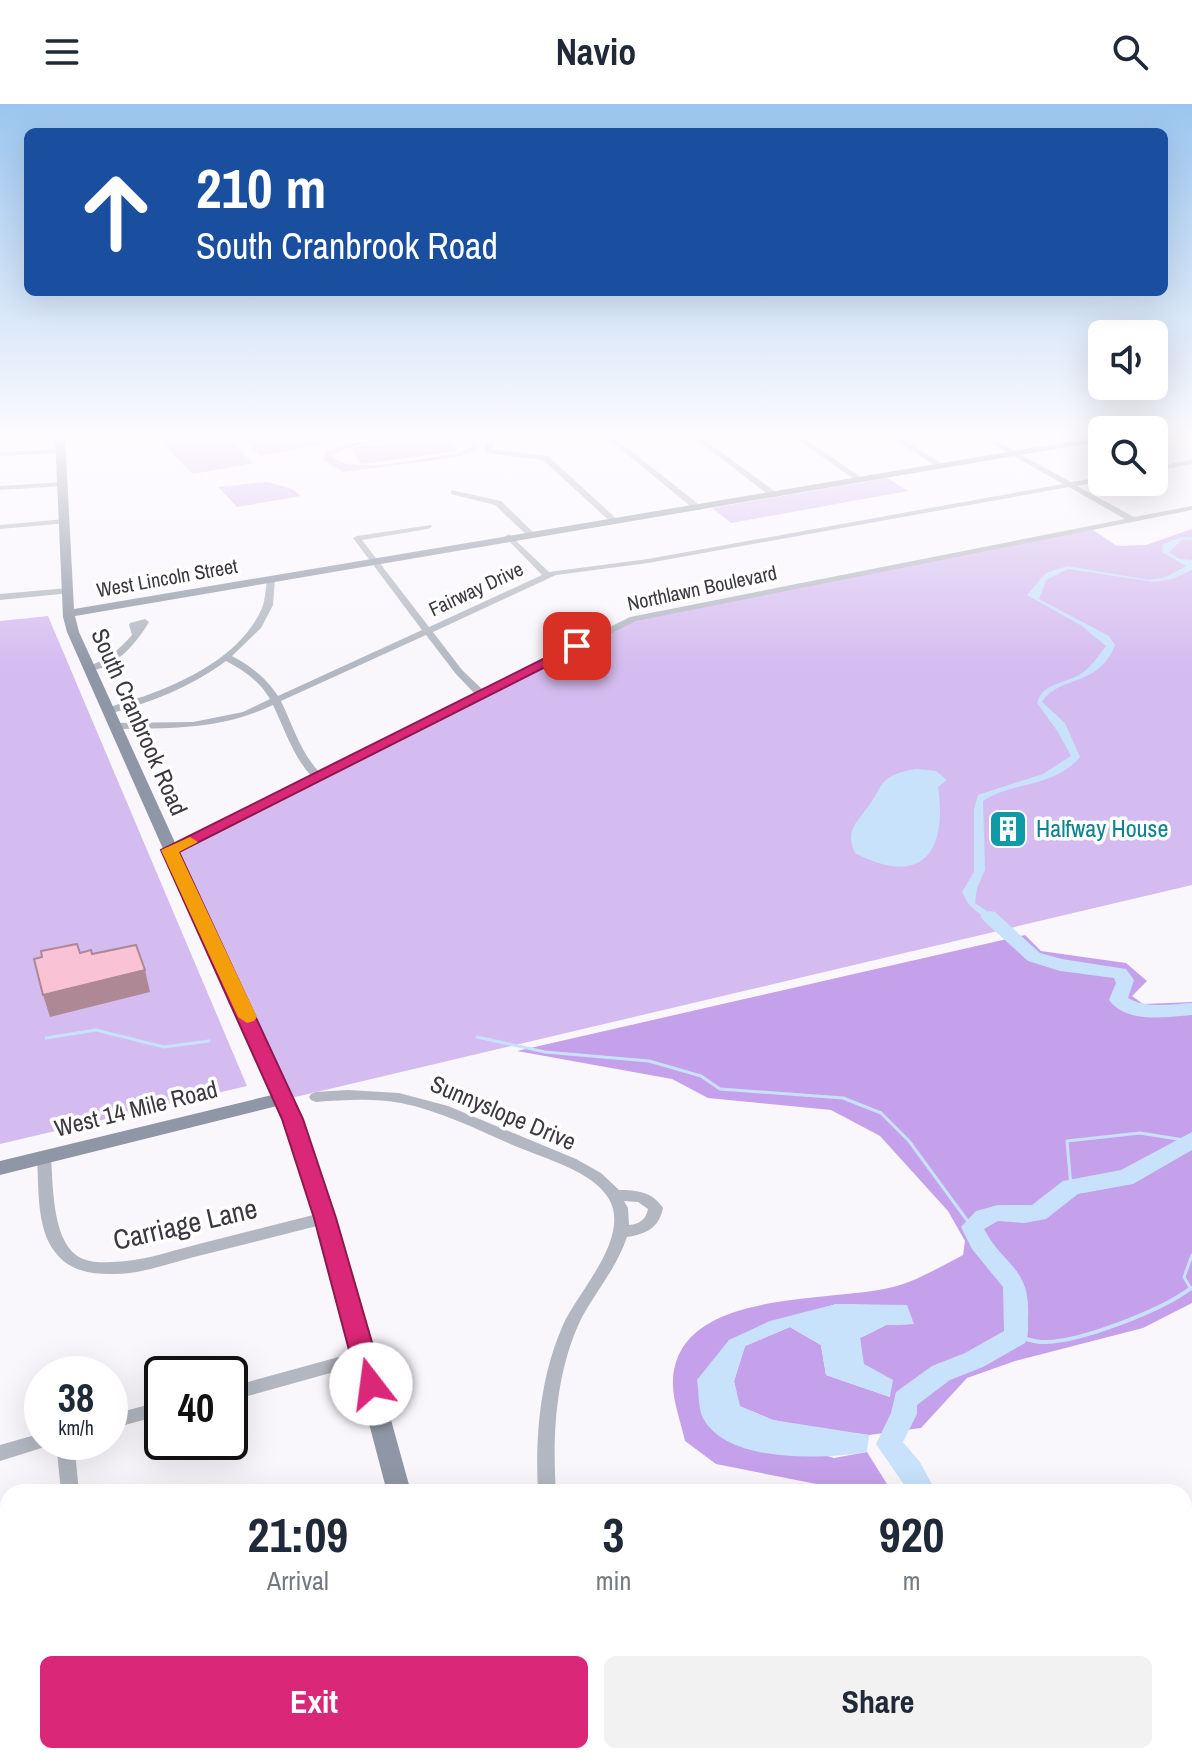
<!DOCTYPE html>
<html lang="en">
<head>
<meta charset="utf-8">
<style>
	:root { --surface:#fff; --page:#f2f2f3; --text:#1f2937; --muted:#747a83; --accent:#db2777 }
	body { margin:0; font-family:"Archivo Narrow",sans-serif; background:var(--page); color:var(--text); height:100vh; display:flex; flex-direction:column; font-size:30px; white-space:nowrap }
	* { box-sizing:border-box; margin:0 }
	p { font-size:26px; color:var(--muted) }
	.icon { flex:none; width:44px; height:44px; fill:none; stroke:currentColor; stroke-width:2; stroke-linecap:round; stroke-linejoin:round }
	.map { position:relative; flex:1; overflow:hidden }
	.details { position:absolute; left:0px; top:1380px; width:1192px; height:280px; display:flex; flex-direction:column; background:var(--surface); border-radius:24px 24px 0 0; box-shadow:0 8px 32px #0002 }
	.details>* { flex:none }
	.banner { position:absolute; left:24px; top:24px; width:1144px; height:168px; border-radius:12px; box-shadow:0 8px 32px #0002; background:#1a4fa0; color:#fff; overflow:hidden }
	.buttons { position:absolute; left:1088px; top:216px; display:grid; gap:16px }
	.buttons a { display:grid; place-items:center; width:80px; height:80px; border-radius:12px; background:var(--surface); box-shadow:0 8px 32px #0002; font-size:40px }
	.speed { position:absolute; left:24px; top:1252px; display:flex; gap:16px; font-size:40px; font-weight:700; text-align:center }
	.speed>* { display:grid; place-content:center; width:104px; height:104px; border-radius:50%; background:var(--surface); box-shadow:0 8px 32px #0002; line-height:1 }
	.speed small { font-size:20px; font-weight:400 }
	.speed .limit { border:4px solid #111; border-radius:12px; background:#fff; color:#111 }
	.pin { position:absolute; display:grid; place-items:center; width:68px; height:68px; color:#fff; margin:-34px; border-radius:16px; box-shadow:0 4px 12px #0006 }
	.me { position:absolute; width:88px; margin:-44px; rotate:345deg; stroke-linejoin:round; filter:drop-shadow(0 0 6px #0008) }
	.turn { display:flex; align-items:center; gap:28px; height:168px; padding:0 40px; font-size:36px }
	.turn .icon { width:104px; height:104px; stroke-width:2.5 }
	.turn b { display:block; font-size:56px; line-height:68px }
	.eta { display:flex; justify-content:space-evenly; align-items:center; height:136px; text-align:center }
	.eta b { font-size:48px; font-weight:700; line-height:56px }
	.primary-button { display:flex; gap:16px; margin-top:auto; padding:16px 40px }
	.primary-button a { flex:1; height:92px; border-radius:12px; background:var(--accent); color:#fff; font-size:32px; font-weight:700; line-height:92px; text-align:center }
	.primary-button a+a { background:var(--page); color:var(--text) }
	header { display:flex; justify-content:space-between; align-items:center; height:104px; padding:0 40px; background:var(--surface); font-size:36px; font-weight:700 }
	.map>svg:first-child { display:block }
</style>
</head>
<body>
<header><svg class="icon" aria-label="menu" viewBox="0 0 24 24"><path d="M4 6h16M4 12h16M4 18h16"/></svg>Navio<svg class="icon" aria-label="search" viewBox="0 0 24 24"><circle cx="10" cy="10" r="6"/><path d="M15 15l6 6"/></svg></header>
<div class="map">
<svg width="1192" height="1660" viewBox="0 0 1192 1660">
	<rect width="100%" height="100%" fill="#faf7fc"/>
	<!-- green -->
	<path fill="#d5bcf0" d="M179,332H224L253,359L193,370L160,337Z
		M240,332H330L331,333L319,341L260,352Z
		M407,332H432C409,335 344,337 333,353C351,372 430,353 457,349L471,344L472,337L460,332H474L481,341L474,347L457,353L343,368L323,356L326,347L348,340Z
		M447,332L459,347L362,360L350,344Z
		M887,374L908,387L731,419L712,404Z
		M267,378L292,385L301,392L237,403L218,383Z
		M1192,425V781L287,995L175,745L629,515L1040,434L1093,426L1117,442L1146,441Z
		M48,512L247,982L0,1040V517Z
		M845,1652H926L919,1660H843Z"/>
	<!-- forest -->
	<path fill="#c6a1eb" d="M1025,831L1041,847L1126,859L1147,877L1132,892L1143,900L1192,898V1199L1143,1224L1015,1257L967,1274L921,1324L869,1331L818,1325L773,1316L739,1302L734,1277L745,1242L790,1223L821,1241L826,1271L890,1293L863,1260L860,1234L886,1221L913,1220L907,1202L836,1200L729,1236L703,1314L834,1354L867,1348L892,1388H857L716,1360L685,1337C681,1318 672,1296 673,1277C677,1182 834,1200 897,1182C920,1175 942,1162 963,1151L965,1137L948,1107L880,1032L831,1006L708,994L672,975L517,947Z"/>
	<!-- water -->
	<path fill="#c8e2fb" d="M1182,433H1192V436H1182L1169,448L1179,455L1192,456V466L1172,475L1155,478L1068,465L1046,476L1039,495L1109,532L1115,541C1098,584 1059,571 1042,598L1065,619L1080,653C1052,685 1012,677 983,697L985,766L977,784L975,799L996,813L1009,829L1004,830L969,801L962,788L974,768V705L978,691L1043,670L1071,652L1058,628L1037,599C1043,579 1063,580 1079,571C1091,564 1098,552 1106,542L1082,522L1027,491L1046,469L1067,462L1149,476L1166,473L1186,462L1162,448L1163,440Z
		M917,665L936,667L947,676L938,683C948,750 920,783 855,749C843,725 861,715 872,697C879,687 880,678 892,672C899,668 908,666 917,665Z
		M836,1200L907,1201L914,1220L886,1221L860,1234L864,1260L893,1276L890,1293L826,1271L821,1241L790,1223L745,1242L734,1277L740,1302L773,1316L869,1331L867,1348C824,1355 727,1360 703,1314C698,1305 699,1287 697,1276L729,1236L770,1217Z
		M678,1652H845L843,1660H680Z
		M926,1652H1021L1017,1660H919Z"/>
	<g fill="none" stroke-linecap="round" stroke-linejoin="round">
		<!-- stream-far1 -->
		<path stroke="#c8e2fb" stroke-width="3" d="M477,933L545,948L649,957L701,972L720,985L843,994L881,1009L909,1037L972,1123
			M46,934L96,926L164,943L209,937
			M1071,1083L1067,1037L1140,1029L1190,1037
			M1189,1186L1191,1185L1184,1173L1192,1151"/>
		<!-- stream -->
		<path stroke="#c8e2fb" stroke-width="4" d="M1016,1232C1024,1234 1032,1237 1040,1238C1077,1240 1162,1206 1191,1184"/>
		<!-- river -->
		<path fill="#c8e2fb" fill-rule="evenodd" d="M989,807L995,808L1040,849L1062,855L1126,865L1134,876L1128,894C1147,905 1171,900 1192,899V911C1166,913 1127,920 1109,896L1116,879L1114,874L1060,867L1028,857L983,816L980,812Z
			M1192,1028V1046L1133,1080L1078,1090L1046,1115L1024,1119L998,1117L984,1125C1004,1163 1031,1163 1028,1214C1028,1223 1029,1231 1025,1239L983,1263L950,1276L917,1301V1310L903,1338L920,1358L936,1388H909L876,1340L891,1309L896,1288L932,1262L965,1249L1004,1227L1003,1183L972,1145L961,1123L976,1107L998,1101H1032L1063,1077L1121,1066Z"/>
		<!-- street -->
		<path fill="#b2b7c1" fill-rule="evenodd" d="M67,332H85L60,337L56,335Z
			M493,332H499L492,345L548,352L620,418L613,420L543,356L487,349L484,345Z
			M605,332H612L701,402V406H695Z
			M692,332H699L777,389V393H771Z
			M793,332H801L865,376L858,378Z
			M889,332H897L946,362L939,364Z
			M979,332H987L1071,378L1102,373V377L1077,382L1134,413L1192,402V406L636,517L170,749L166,748L164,746L166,744L311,672C292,650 285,626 273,601C220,626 172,624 114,625L109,622L114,619L193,618L243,608L270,595C259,577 245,567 226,557C191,583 150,599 108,610L103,607C116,599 135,596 150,590C193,574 243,548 262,504C266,494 265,483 268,473L275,475L273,501L261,524L232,552C252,563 265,573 278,592L422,526L353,434L357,432L431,421L432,423L428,425L362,436L429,523L542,471L506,434L505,432L509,430L549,468L648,455L1063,380ZM1069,383L1125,415L630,513L483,586L462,566L433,528L556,471L648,459ZM426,531L456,570L475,590L319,668C300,647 293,622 281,597Z
			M64,345L65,347L61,349L0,352V348Z
			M1192,356V360L1154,367V363Z
			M62,378H65V382L0,386V382Z
			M451,386L501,397L537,432L530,434L495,401L451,390Z
			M65,415L69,417L68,419L0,425V421Z
			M68,484L72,487L71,489L0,496V490Z
			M145,515L149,518C136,540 113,567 86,567V563C105,557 119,546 132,531L129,521L130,519Z
			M348,986L399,989L448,1002L576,1055L601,1069L619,1086C637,1086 653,1088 663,1104C659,1124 646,1130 627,1133C617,1163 597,1186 582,1213C556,1266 552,1330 556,1388H538C535,1332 540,1273 563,1221C578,1187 631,1134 609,1095C593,1067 543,1054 515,1042C478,1026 441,1007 401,999C373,994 344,996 316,998L311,996L309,993L311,990L316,988ZM624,1097L638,1098L648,1105C646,1116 639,1120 629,1121L628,1104Z
			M44,1048L49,1049L51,1053C53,1080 52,1133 76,1151C85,1158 100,1159 111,1158C139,1158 168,1148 195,1141C238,1130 282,1119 325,1108L330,1110L332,1114L330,1118L325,1120C281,1131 238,1142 194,1153C167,1160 138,1171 110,1170C89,1170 68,1166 55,1148C36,1124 39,1083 37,1053L39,1049Z
			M364,1246L370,1248L372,1253L370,1258L230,1297V1283Z
			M162,1297V1311L110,1325V1311Z
			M42,1329V1338H50L48,1342L0,1357V1341Z
			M56,1338H74L79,1388H61Z
			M1188,1409L1192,1410V1508L1184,1504V1410Z"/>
		<!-- secondary -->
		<path fill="#8f96a5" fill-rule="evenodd" d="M55,332H65L74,505L1102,332V337L75,512L79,528L301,1015L335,1114L411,1388H387L315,1114L277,1002L0,1071V1057L272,991L67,528L63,513Z
			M427,1652H455V1660H427Z"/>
	</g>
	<!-- wall -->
	<path fill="#d7a8b7" d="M1020,719L1019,724L1014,731L997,725L998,720Z"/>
	<!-- shaded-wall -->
	<path fill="#af8895" d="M145,866L150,888L50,913L43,891Z"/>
	<!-- building -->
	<path fill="#fac3d5" stroke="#af8895" stroke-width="2" d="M1003,713L1020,719L1015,726L998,720Z
		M77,840L80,849L91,846L92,850L136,841L145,866L43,891L34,855L42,853L41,847Z"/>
	<!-- sky -->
	<linearGradient id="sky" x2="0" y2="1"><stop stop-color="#9bc6f0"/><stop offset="0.59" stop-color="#fdfbfe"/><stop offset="1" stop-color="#fdfbfe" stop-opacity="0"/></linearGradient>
	<rect width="1192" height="564" fill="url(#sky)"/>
	<!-- route -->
	<path fill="#db2777" stroke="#8e194d" stroke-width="2" d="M577,538L583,542L581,545L179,748L303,1015L336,1114L384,1280L380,1288L371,1291L362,1288L358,1280L314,1114L282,1015L161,746Z"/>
	<!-- slow -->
	<path fill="#f59e0b" d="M190,733L198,738L179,748L257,913L254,917L247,919L238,913L161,746Z"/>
	<!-- icons -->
	<defs>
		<g id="building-square" transform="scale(2)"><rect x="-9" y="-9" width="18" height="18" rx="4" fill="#0f9aa8" stroke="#fff"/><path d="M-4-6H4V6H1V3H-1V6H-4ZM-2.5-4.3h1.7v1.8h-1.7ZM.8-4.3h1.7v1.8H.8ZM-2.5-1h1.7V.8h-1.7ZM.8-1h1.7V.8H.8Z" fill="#fff"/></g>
	</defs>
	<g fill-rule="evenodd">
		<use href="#building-square" x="1008" y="725"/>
	</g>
	<g text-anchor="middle" stroke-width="7" stroke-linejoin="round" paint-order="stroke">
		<!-- far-street labels -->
		<g font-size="20" fill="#3c3841" stroke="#fff">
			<text transform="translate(167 474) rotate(-10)" y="7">West Lincoln Street</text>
			<text transform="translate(702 484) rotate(-12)" y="7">Northlawn Boulevard</text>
			<text transform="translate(476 485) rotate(-25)" y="7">Fairway Drive</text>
		</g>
		<!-- street labels -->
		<g font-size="24" fill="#3c3841" stroke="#fff">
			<text transform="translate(139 618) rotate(66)" y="8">South Cranbrook Road</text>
			<text transform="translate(136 1005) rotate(-14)" y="8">West 14 Mile Road</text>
			<text transform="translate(503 1009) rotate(23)" y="8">Sunnyslope Drive</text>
		</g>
		<!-- culture labels -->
		<g font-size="24" fill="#0d838f" stroke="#fff" text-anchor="start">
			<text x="1036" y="733">Halfway House</text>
		</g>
		<!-- near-street labels -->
		<g font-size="28" fill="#3c3841" stroke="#fff">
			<text transform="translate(185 1120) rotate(-13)" y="10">Carriage Lane</text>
		</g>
	</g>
</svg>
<div class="buttons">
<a><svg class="icon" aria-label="sound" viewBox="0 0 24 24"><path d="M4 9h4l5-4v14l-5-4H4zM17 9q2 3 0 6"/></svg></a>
<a><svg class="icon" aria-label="search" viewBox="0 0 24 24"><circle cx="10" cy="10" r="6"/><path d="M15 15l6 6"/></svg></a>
</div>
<div class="speed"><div>38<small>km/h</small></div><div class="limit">40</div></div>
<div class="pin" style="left:577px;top:542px;background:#d93025"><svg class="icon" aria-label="arrive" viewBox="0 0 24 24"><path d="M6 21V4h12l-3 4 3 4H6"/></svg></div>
<svg class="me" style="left:371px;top:1280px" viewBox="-20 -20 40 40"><circle r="19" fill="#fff"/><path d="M0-13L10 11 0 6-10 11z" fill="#db2777"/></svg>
<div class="banner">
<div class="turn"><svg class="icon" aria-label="ahead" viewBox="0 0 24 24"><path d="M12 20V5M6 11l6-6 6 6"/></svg><div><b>210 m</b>South Cranbrook Road</div></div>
</div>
<section class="details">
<div class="eta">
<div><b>21:09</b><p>Arrival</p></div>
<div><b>3</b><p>min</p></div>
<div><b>920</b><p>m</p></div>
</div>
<div class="primary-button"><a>Exit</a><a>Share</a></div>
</section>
</div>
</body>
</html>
